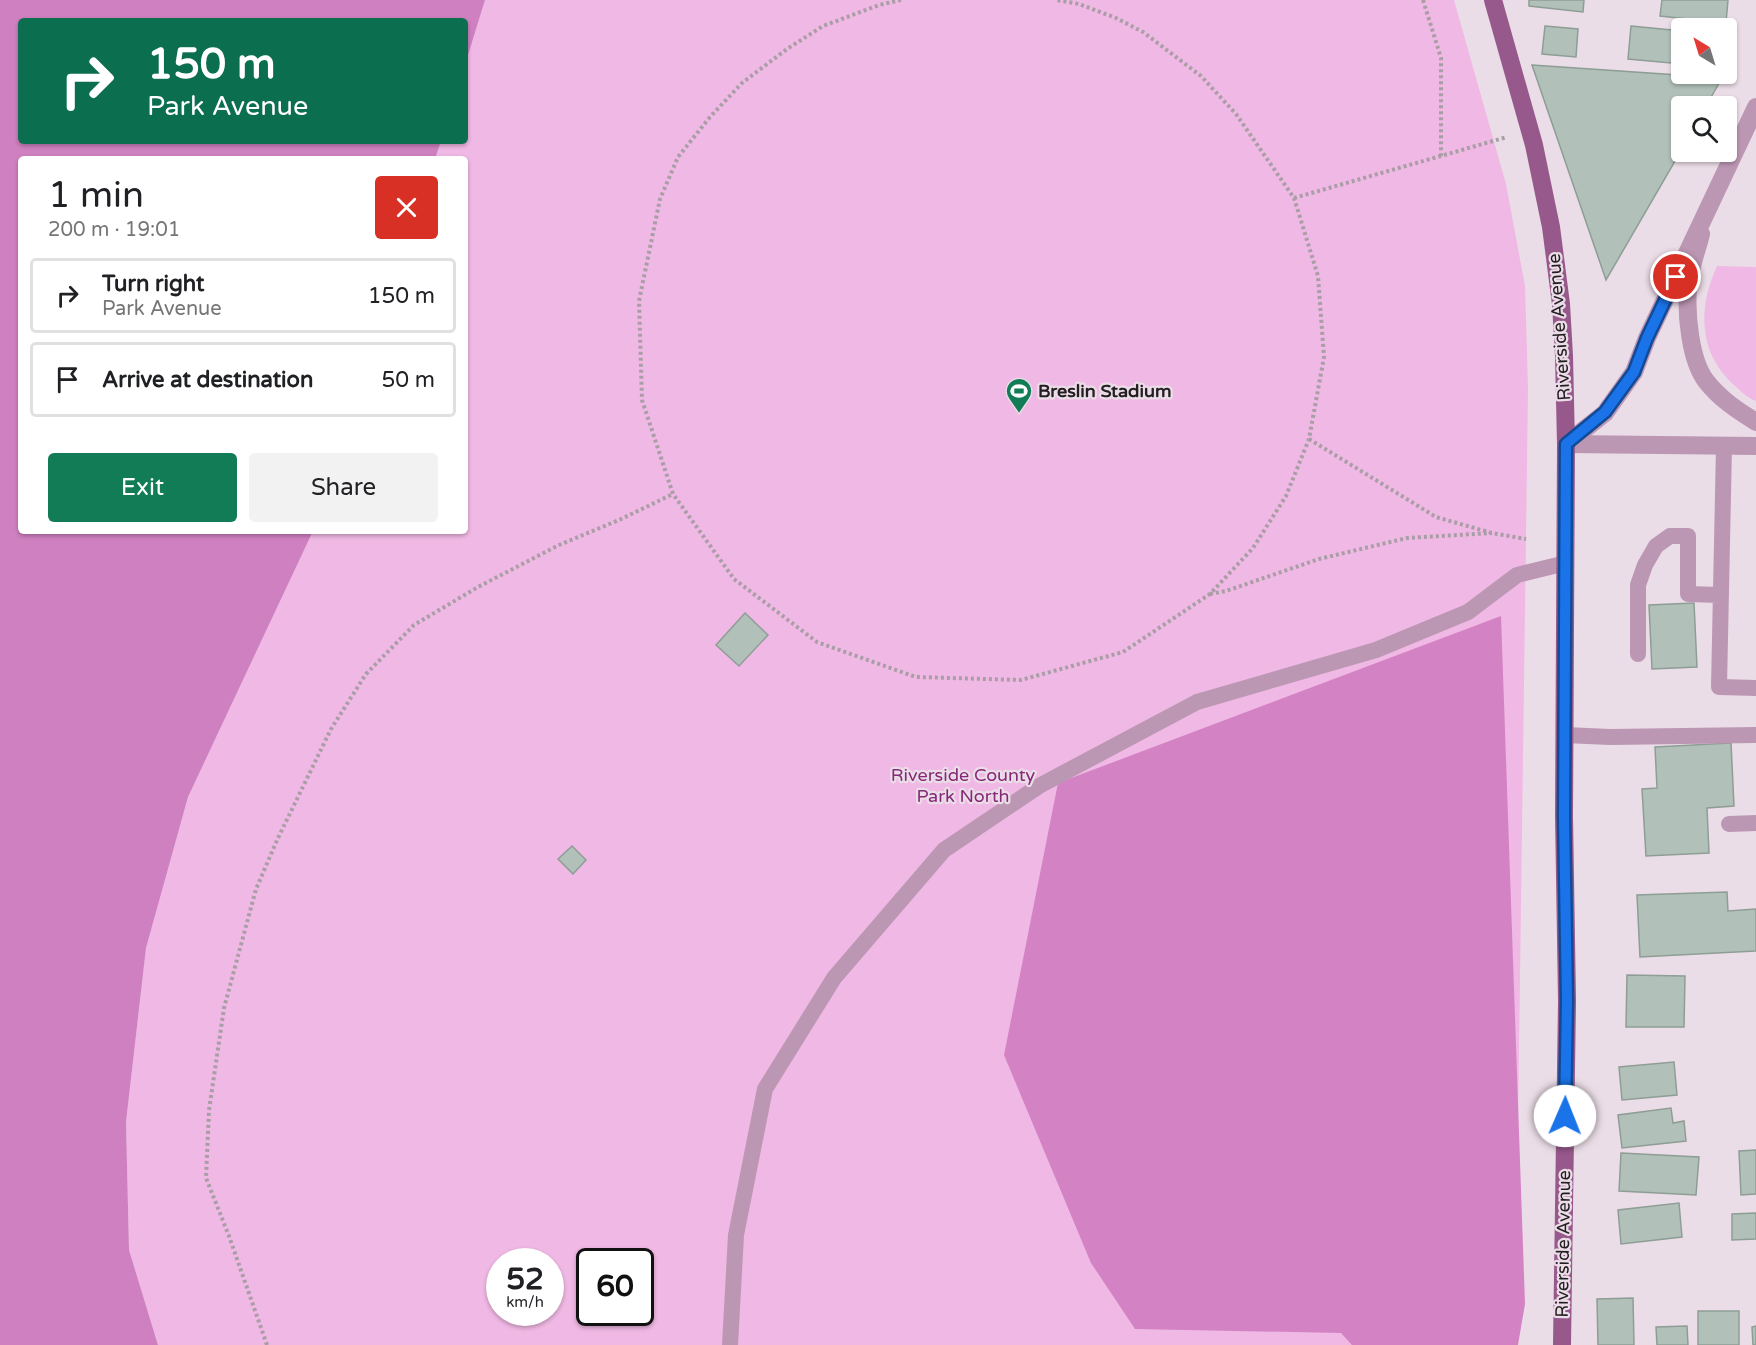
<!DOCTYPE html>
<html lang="en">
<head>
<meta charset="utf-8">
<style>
	:root { --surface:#fff; --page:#f2f2f2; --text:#202124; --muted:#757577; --line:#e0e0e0; --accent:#117c56 }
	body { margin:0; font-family:"Varela Round",sans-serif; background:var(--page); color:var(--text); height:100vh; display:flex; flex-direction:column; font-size:22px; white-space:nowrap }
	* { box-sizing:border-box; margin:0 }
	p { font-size:20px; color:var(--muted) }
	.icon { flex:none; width:33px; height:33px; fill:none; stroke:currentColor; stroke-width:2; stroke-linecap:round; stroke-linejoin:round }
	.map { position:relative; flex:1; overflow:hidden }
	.drawer { position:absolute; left:18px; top:156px; width:450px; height:378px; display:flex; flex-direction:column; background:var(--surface); border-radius:6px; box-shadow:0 2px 4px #0004 }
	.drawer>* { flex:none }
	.top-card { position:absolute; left:18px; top:18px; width:450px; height:126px; border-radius:6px; box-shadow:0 2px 4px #0004; background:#0b6e4f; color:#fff; overflow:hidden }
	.needle { width:39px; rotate:322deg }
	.fabs { position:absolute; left:1671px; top:18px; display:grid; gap:12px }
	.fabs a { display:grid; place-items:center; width:66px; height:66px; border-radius:6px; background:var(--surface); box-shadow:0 2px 4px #0004; font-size:30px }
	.speed { position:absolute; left:486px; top:1248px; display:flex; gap:12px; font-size:30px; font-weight:700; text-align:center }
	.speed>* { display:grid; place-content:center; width:78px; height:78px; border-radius:50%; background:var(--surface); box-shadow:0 2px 4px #0004; line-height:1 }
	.speed small { font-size:15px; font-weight:400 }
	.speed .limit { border:3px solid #111; border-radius:9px; background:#fff; color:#111 }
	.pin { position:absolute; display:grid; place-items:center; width:51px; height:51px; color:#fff; margin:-26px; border:3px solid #fff; border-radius:50%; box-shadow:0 2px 6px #0007 }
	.me { position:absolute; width:66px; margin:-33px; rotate:1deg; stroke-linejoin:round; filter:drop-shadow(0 0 4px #0008) }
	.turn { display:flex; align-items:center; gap:21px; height:126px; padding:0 30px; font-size:27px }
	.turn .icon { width:78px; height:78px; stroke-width:2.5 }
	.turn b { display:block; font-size:42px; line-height:51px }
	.round { display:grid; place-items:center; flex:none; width:63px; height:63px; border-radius:6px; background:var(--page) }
	.summary { display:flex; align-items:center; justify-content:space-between; height:102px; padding:0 30px }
	h1 { font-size:36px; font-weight:600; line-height:45px }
	.cta { display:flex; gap:12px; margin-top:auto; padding:12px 30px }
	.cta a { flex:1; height:69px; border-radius:6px; background:var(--accent); color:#fff; font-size:24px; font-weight:600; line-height:69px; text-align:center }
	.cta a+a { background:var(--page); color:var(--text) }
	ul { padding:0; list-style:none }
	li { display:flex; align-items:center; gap:18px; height:75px; margin:0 12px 9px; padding:0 18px; border:3px solid var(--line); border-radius:6px }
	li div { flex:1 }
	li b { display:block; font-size:22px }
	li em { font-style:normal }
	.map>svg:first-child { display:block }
</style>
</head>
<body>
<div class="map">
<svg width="1756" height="1345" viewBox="0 0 1756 1345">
	<rect width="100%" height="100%" fill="#ebdde7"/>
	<!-- green -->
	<path fill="#f0b8e4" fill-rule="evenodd" d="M485,0H1454L1506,184L1525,286L1528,388L1515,1345H158L129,1250L126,1122L146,948L188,797L313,531H465V159H435L441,141H465V65ZM500,1262H550V1312H500ZM590,1262H640V1312H590Z
		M1717,266L1756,267V401C1747,398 1741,391 1734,385C1698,353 1698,307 1717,266Z"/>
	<!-- forest -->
	<path fill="#d383c3" d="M1501,616L1525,1304L1518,1345H1352L1341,1333L1135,1329L1091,1263L1004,1055L1058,783Z"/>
	<!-- water -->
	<path fill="#cf80c0" d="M0,0H485L465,65V21H21V141H441L435,159H21V531H313L188,797L146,948L126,1122L129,1250L158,1345H0Z"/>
	<!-- building -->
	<path fill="#b1c1b9" stroke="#8e9d95" stroke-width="1.5" d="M1529,0H1584L1583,12L1529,6Z
		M1662,0H1728L1726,23L1660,16Z
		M1545,26L1578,29L1576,57L1542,54Z
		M1631,26L1682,31V64L1628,59Z
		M1532,65L1722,78L1706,106H1682V149L1606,280Z
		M1694,603L1697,667L1652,669L1649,605Z
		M745,613L768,635L739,666L716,645Z
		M1731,743L1734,806L1707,808L1709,853L1646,856L1642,789L1657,788L1655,747Z
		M572,846L586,860L573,874L558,859Z
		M1727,892L1728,911L1756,909V951L1640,957L1637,895Z
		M1627,975L1685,976L1684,1027H1626Z
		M1674,1062L1677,1095L1622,1100L1619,1067Z
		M1671,1108L1673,1123L1684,1121L1686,1141L1622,1148L1618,1115Z
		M1756,1150V1194L1741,1195L1739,1151Z
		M1621,1153L1699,1157L1696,1195L1619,1191Z
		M1679,1203L1682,1237L1621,1244L1618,1210Z
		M1756,1213V1239L1732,1240V1214Z
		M1633,1298L1634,1345H1598L1597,1299Z
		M1698,1311H1739V1345H1698Z
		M1687,1326L1688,1345H1657L1656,1327Z
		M1756,1326V1345H1753L1752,1327Z"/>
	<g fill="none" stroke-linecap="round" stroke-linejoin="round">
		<!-- path -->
		<path stroke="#a99ea6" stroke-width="4" stroke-dasharray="3 3" stroke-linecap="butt" d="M901,0L879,5L823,26L787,49L742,83L710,117L678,157L660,199L639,301L642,400L673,494L734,579L817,642L916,677L1021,680L1123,652L1210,594L1253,548L1286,496L1309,439L1324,357L1318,276L1294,198L1236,114L1201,76L1143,32L1116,18L1079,4L1056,0
			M1423,0L1441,58V156
			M1294,198L1507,137
			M1309,439L1436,517L1492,533L1526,539
			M1210,594L1226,591L1319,559L1407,538L1492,533
			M267,1345L229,1236L206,1178L209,1110L224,1008L256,889L278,838L331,729L366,674L414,625L478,587L559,545L619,520L673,494"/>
		<!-- service -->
		<path stroke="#bc97b3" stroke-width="16" d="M1724,446L1719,687L1756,688
			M1638,654V585L1645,565L1656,546L1670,536H1688V594L1720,595
			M1565,735L1610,737L1756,735
			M1729,824L1756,823
			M730,1345L736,1235L765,1089L834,978L944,850L1039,786L1197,702L1376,650L1468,612L1517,575L1566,563"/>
		<!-- minor -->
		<path stroke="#bc97b3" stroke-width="18" d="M1701,234C1697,251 1689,270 1688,288C1686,314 1690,360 1706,381C1720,399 1737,410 1756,422
			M1566,444L1756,446"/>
		<!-- tertiary -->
		<path stroke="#bc97b3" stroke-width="18" d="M1566,444L1605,413L1634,372L1647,338L1756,107"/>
		<!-- primary -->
		<path stroke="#97588b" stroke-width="18" d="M1493,0L1534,145L1551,227L1561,304L1564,356L1566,444L1564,816L1567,1001L1562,1345"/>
	</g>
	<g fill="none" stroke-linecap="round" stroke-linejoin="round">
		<!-- route casing -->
		<g stroke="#114b97" stroke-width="15">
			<path id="route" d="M1565,1116L1567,1001L1564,816L1566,444L1605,412L1634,372L1647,338L1676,277"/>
		</g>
		<!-- route -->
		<use href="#route" stroke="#1a73e8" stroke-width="10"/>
	</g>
	<!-- icons -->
	<defs>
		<g id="stadium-pin" transform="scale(1.35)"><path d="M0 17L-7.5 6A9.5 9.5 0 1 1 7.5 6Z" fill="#117c56" stroke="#ebdde7"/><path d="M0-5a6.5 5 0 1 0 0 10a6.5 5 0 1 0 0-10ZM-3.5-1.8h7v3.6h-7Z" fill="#fff"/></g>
	</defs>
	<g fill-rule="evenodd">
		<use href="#stadium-pin" x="1019" y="391"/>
	</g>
	<g text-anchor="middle" stroke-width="4.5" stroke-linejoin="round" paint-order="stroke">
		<!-- street labels -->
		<g font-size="18" fill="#231e21" stroke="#ebdde7">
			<text transform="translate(1559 327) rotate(-94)" y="6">Riverside Avenue</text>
			<text transform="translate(1563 1244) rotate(-89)" y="6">Riverside Avenue</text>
		</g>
		<!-- poi labels -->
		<g font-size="18" font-weight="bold" fill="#231e21" stroke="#ebdde7" text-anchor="start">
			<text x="1038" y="397">Breslin Stadium</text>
		</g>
		<!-- park labels -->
		<g font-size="18" fill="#862878" stroke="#ebdde7">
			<text x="963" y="781">Riverside County<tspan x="963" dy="21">Park North</tspan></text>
		</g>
	</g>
</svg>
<div class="fabs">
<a><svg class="needle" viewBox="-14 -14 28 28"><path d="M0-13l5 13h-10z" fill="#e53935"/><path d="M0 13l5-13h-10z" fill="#757577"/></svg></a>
<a><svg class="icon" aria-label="search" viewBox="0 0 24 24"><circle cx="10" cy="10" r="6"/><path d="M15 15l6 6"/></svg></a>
</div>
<div class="speed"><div>52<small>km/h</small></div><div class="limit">60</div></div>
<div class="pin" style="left:1676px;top:277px;background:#d93025"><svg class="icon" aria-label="arrive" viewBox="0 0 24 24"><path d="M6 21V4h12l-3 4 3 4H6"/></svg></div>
<svg class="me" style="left:1565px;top:1116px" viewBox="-20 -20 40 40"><circle r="19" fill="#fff"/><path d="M0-13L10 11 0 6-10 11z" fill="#1a73e8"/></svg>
<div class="top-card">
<div class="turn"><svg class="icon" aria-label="right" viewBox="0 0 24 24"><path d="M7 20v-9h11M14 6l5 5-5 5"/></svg><div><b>150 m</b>Park Avenue</div></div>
</div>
<section class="drawer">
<div class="summary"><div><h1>1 min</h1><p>200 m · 19:01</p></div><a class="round" style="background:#d93025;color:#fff"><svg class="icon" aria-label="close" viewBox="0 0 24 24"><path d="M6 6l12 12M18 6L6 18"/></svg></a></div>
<ul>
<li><svg class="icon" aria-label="right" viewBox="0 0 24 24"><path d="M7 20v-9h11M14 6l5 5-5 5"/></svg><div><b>Turn right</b><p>Park Avenue</p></div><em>150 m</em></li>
<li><svg class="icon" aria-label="arrive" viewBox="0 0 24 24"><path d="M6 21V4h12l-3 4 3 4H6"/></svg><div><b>Arrive at destination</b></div><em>50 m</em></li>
</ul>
<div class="cta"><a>Exit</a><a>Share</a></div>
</section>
</div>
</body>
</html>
